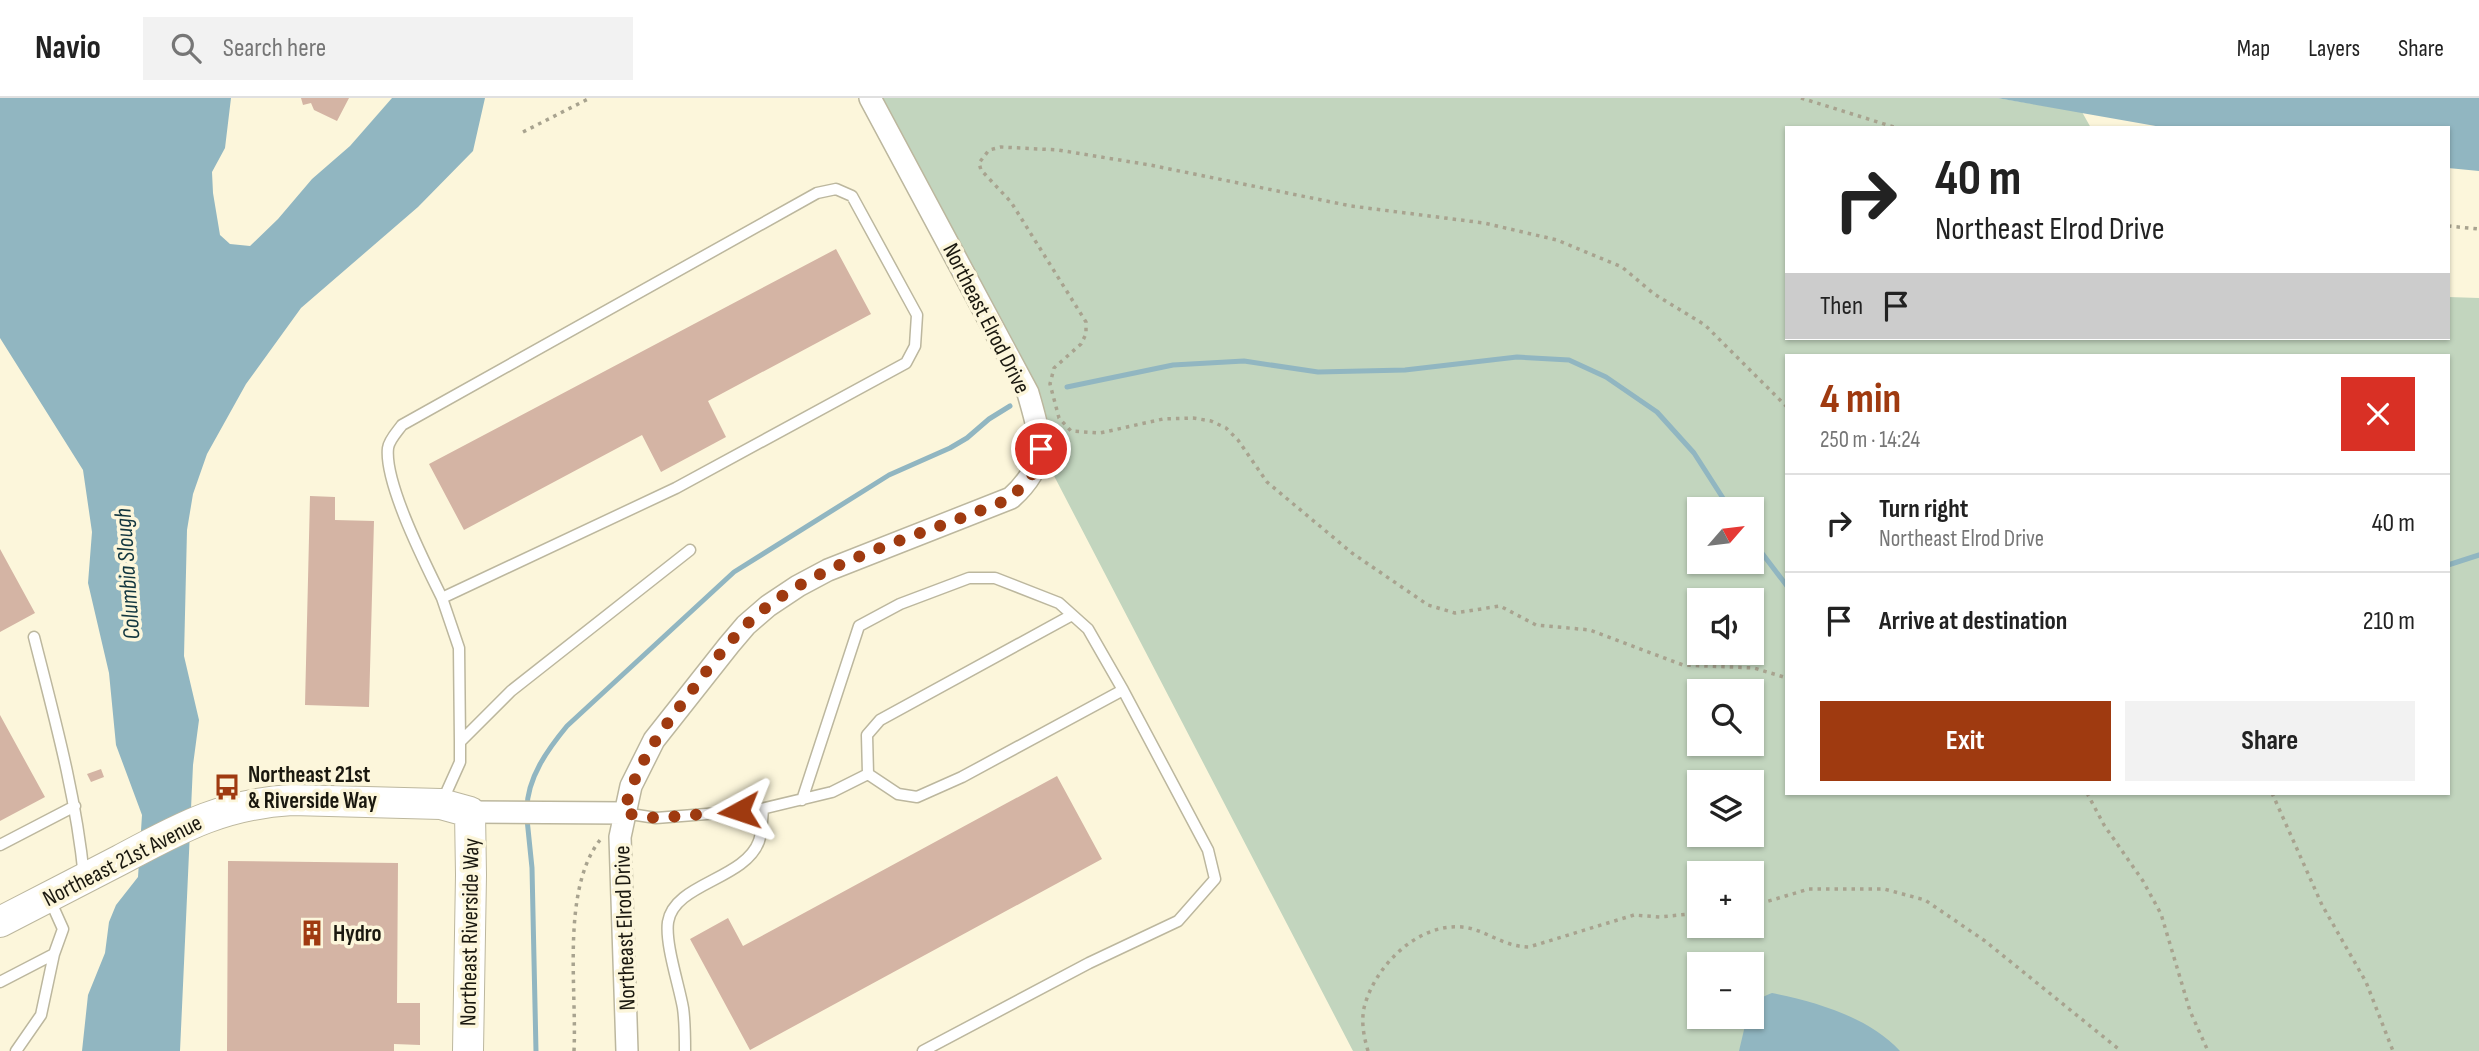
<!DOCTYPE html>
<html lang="en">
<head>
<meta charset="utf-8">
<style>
	:root { --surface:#fff; --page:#f2f2f2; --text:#222; --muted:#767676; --line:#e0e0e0; --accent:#9f3a10 }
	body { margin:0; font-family:"Sofia Sans Condensed",sans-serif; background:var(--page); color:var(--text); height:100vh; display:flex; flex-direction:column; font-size:26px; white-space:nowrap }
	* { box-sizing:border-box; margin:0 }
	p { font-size:23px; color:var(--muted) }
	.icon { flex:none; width:38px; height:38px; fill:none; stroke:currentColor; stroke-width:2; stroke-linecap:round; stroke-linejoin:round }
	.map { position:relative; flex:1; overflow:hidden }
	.details { position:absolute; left:1785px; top:256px; width:665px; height:441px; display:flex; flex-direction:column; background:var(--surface); border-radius:0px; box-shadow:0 2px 5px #0004 }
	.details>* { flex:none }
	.banner { position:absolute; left:1785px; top:28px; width:665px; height:214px; border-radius:0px; box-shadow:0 2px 5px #0004; background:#fff; color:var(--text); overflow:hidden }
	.needle { width:46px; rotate:62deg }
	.tools { position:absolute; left:1687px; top:399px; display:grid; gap:14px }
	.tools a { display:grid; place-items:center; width:77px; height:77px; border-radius:0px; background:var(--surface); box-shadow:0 2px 5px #0004; font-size:35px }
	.pin { position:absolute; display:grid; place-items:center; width:60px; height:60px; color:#fff; margin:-30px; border:4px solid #fff; border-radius:50%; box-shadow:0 2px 7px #0007 }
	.me { position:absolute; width:77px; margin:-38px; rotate:265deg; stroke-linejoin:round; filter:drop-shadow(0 0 5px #0008) }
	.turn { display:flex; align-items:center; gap:24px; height:147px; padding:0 35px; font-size:32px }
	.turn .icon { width:91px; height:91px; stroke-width:2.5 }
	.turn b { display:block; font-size:49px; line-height:60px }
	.then { display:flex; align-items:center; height:66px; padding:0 35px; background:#0003; gap:14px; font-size:26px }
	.round { display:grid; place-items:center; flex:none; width:74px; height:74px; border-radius:0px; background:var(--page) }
	.head { display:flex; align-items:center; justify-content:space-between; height:119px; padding:0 35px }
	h1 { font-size:42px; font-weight:700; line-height:52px; color:var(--accent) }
	.action { display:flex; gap:14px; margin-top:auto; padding:14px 35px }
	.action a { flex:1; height:80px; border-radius:0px; background:var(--accent); color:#fff; font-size:28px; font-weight:700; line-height:80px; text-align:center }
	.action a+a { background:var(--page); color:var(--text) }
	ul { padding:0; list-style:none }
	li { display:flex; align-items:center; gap:21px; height:98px; padding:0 35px; border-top:2px solid var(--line) }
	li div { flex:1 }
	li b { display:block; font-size:26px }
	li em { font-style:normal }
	header { display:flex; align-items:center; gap:42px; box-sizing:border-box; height:98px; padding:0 35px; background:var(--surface); border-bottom:2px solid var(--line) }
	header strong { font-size:33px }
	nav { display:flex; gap:38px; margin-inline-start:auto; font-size:24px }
	.search { width:490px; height:63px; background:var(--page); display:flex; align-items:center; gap:18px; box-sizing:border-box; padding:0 24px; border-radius:0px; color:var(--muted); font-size:26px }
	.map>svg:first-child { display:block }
</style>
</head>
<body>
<header>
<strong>Navio</strong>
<div class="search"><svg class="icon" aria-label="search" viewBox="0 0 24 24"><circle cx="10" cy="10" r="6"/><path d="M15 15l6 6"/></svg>Search here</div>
<nav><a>Map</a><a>Layers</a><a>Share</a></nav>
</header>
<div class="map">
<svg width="2479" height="953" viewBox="0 0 2479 953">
	<rect width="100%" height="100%" fill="#fcf6db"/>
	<!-- green -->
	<path fill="#c2d5be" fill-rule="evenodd" d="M881,0H1997L2082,14L2091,30H1787V240H2448V199L2479,200V953H1353L1051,372V343L1036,293L933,93ZM1787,257H2448V695H1787ZM1699,411H1752V464H1699ZM1699,502H1752V555H1699ZM1699,593H1752V646H1699ZM1699,684H1752V737H1699ZM1699,775H1752V828H1699ZM1699,866H1752V919H1699Z"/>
	<!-- water -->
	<path fill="#91b6c1" d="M0,0H231L225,50L212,74L213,95L220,137L230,146L250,148L278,121L312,81L350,48L392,0H485L473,53L418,109L301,210L246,286L207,356L193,396L187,432L184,558L199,622L193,667L180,953H82L88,897L105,855L109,824L116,807L138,779L142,717L116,647L109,575L88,485L92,434L83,372L0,240Z
		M1997,0H2479V73L2448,70V30H2167Z
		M1772,895C1816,904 1869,919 1900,953H1739L1747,919H1752C1752,903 1758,901 1772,895Z"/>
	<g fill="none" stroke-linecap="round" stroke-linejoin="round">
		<!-- stream -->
		<path stroke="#91b6c1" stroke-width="5" d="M1067,289L1173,267L1244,263L1318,274L1405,272L1517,259L1569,262L1606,279L1657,314L1694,355L1730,411
			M1752,442L1787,488
			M2448,467L2479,457
			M527,711C527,680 548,651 567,628L734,474L889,377L950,350L967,340L989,321L1010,308
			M527,721L532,770L536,953"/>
	</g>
	<!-- building -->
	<path fill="#d4b4a4" d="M301,0H349L337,23L314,12L311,5L303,7Z
		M836,151L871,216L708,303L726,339L661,374L642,337L464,432L429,366Z
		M310,398L335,399V422L374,423L369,609L305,607Z
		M0,451L35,515L0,534Z
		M0,617L45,699L0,723Z
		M101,671L104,679L91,684L87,676Z
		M1057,678L1102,761L750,952L690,841L728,820L743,848Z
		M228,763L398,765L397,905H420V947L394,946V953H227Z"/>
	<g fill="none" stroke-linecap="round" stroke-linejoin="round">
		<!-- lane casing -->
		<g stroke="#bcb79e" stroke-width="13">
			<path id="lane" d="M34,539C54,618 76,697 84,779
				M460,644L511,593L690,452
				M868,676L867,637L880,622L1072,517
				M802,702L859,528L900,506L969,480H995L1059,505L1088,531L1123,592
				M442,704L460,664V644L459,550L442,500L676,390L906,265L915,248L917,217L852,98L836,91L817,95L402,327C397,334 389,342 388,350C384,385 426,467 442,500
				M624,715L656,720L757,712L832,694L868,676L898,696L917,699L962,679L1123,592L1208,752L1215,781L1178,823L1089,865L923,953
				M0,747L75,708
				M0,884L54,856
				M16,953L41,917L54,856L63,831L50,802
				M685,953C685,939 685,924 683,910C679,887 665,846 668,824C674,785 745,782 759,743C762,734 762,721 763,711"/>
		</g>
		<!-- street casing -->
		<g stroke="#bcb79e" stroke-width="24">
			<path id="street" d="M470,714L624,715
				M627,953L620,739L631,688L654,642L729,547L746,527L768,508L798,488L828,472L1011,400C1050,365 1041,341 1028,295L870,0"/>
		</g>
		<!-- secondary casing -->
		<g stroke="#bcb79e" stroke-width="32">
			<path id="secondary" d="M0,824C40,803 80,783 120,762C180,730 222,706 292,702L441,706L470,714L471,777L468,953"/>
		</g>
		<!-- path -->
		<path stroke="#a8a38f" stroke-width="3.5" stroke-dasharray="3.5 5" stroke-linecap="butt" d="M1801,0L1897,30
			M523,34L590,0
			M2448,128L2479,131
			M1787,309L1705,227L1654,196L1622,169L1557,142L1484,125L1351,108L1150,67L1058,52L1001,49L989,52L979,65L981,72L1011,104L1086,224V236L1081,246L1054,270L1050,286L1059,320L1071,333L1100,335L1163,321L1193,320L1211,323L1226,330L1238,342L1267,384L1352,455L1428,507L1455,515L1500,508L1536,527L1590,532L1683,567L1754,570L1787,580
			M2087,695L2104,727L2143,783L2161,816L2190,913L2208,953
			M2272,695L2322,807L2366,884L2393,953
			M1752,808L1809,791H1884L1925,802L1985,843L2121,953
			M574,953C577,891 561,792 600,742
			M1368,953C1364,939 1361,925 1364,910C1374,869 1417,825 1462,829C1485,831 1503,849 1529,849L1634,817L1660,819L1699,815"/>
		<!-- lane -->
		<use href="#lane" stroke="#fff" stroke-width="10"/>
		<!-- street -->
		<use href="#street" stroke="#fff" stroke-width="21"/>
		<!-- secondary -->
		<use href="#secondary" stroke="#fff" stroke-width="30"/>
	</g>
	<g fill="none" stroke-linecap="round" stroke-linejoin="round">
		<!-- route -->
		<path stroke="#9f3a10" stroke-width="12" stroke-dasharray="0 21.6" d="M739,713L656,720L624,715C635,668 658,637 687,599C711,567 736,532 768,508C834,458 934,434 1011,400L1032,377L1041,351"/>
	</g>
	<!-- icons -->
	<defs>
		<g id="bus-bare" transform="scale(2.1)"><path d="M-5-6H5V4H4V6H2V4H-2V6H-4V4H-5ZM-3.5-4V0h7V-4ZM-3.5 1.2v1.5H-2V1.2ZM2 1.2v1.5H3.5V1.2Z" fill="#9f3a10" stroke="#fcf6db" stroke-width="2.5" paint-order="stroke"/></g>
		<g id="building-bare" transform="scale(2.1)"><path d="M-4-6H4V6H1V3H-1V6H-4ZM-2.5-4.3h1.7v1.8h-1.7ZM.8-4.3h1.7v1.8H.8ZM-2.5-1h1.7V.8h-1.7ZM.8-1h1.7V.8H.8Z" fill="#9f3a10" stroke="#fcf6db" stroke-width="2.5" paint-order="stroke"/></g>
	</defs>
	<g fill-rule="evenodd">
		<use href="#bus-bare" x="227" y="689"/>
		<use href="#building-bare" x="312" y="835"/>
	</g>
	<g text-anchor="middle" stroke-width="7" stroke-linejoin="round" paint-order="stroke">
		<!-- street labels -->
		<g font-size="23" fill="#1a180f" stroke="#fcf6db">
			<text transform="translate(987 220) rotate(63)" y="8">Northeast Elrod Drive</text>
			<text transform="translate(122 762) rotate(-27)" y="8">Northeast 21st Avenue</text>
			<text transform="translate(624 830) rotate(-92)" y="8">Northeast Elrod Drive</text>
			<text transform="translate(469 834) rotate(-89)" y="8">Northeast Riverside Way</text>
		</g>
		<!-- poi labels -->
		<g font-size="23" font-weight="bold" fill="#1a180f" stroke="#fcf6db" text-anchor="start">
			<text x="248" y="684">Northeast 21st<tspan x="248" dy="26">&amp; Riverside Way</tspan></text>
			<text x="333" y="843">Hydro</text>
		</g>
		<!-- water labels -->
		<g font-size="24" font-style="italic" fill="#12363f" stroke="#fcf6db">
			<text transform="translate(127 476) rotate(-94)" y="8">Columbia Slough</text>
		</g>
	</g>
</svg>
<div class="tools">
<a><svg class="needle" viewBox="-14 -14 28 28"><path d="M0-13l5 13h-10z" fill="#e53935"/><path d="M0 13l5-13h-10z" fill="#767676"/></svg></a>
<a><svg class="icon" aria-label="sound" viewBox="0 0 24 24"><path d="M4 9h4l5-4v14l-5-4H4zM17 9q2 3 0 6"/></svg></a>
<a><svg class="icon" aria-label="search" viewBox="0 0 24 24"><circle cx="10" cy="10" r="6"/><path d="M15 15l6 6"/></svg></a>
<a><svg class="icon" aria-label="layers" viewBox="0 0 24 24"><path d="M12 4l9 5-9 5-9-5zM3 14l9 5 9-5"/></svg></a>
<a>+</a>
<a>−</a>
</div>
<div class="pin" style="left:1041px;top:351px;background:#d93025"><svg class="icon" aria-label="arrive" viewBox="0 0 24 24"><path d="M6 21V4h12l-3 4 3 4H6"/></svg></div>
<svg class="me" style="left:739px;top:713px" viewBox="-20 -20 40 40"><path d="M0-17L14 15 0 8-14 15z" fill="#9f3a10" stroke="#fff" stroke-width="4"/></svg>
<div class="banner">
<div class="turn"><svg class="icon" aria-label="right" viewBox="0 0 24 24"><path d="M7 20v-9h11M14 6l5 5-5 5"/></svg><div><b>40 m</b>Northeast Elrod Drive</div></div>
<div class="then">Then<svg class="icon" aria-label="arrive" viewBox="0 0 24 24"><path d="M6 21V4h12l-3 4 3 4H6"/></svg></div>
</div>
<section class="details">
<div class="head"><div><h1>4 min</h1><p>250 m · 14:24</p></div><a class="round" style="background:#d93025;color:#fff"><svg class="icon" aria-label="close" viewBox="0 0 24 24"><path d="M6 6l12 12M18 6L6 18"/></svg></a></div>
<ul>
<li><svg class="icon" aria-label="right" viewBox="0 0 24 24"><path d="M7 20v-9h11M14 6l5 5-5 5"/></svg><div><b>Turn right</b><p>Northeast Elrod Drive</p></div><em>40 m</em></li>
<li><svg class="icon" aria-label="arrive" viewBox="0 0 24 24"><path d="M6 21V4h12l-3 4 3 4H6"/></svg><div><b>Arrive at destination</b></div><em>210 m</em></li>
</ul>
<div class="action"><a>Exit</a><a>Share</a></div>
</section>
</div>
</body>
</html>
